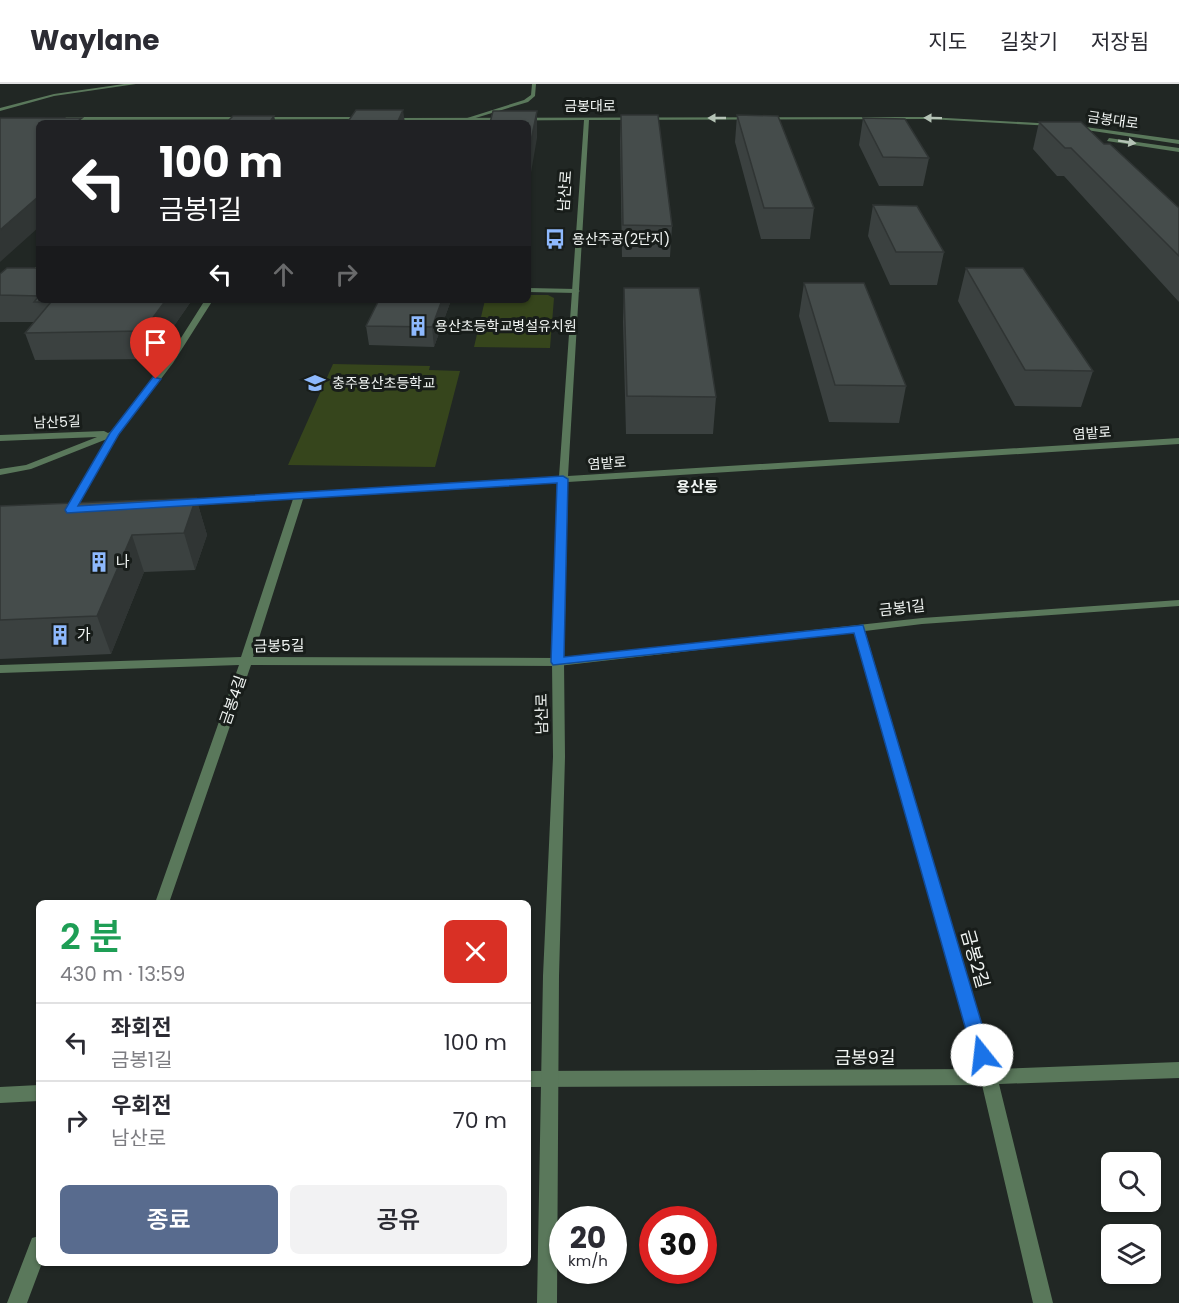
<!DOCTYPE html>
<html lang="ko">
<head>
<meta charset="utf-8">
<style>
	:root { --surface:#fff; --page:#f2f2f3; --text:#2b2b33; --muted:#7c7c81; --line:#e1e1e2; --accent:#586b8e }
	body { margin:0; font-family:Poppins,"Noto Sans KR",sans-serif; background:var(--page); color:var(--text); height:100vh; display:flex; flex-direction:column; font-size:22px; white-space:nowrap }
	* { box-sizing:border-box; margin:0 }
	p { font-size:20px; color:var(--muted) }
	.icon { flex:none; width:33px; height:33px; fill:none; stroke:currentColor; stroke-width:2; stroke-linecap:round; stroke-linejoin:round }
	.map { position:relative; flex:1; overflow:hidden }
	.sheet { position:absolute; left:36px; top:816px; width:495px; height:366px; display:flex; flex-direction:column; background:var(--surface); border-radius:9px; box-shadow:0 2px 4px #0004 }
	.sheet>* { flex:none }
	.top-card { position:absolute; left:36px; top:36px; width:495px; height:183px; border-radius:9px; box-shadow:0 2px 4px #0004; background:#202124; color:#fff; overflow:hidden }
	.fabs { position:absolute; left:1101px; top:1068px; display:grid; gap:12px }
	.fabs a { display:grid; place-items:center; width:60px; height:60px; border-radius:9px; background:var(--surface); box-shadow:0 2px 4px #0004; font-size:30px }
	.speed { position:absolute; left:549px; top:1122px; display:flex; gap:12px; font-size:30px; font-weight:700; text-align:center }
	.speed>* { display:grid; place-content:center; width:78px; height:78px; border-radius:50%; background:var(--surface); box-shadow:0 2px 4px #0004; line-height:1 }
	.speed small { font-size:15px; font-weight:400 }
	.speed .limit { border:9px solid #d22; background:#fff; color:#111 }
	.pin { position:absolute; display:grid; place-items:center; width:51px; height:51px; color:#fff; margin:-62px -26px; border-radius:50% 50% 50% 0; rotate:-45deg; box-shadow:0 0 6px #0007 }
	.pin .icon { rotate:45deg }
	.me { position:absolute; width:66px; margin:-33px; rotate:344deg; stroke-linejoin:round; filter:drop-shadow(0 0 4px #0008) }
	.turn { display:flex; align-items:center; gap:21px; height:126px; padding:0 24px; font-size:27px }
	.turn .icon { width:78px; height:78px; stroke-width:2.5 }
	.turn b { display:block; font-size:42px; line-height:51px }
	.lanes { display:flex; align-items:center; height:57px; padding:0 24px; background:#0003; justify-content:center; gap:30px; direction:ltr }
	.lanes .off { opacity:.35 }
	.round { display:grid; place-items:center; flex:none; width:63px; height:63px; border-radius:9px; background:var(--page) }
	.overview { display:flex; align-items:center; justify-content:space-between; height:102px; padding:0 24px }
	h1 { font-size:36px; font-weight:600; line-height:45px; color:#1e9e55 }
	.action { display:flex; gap:12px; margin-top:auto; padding:12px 24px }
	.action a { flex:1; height:69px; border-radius:9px; background:var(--accent); color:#fff; font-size:24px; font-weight:600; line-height:69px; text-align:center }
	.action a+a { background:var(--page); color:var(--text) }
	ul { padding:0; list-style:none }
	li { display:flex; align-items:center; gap:18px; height:78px; padding:0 24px; border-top:2px solid var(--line) }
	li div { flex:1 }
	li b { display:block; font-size:22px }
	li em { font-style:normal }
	header { display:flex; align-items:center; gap:36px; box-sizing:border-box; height:84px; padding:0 30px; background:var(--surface); border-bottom:2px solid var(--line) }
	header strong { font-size:28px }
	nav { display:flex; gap:33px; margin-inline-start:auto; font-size:21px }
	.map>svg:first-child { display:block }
</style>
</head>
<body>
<header>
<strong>Waylane</strong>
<nav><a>지도</a><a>길찾기</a><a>저장됨</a></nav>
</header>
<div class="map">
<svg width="1179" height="1219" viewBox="0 0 1179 1219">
	<rect width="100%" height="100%" fill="#212724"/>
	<!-- green -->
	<path fill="#36451c" d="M528,211H548L554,214L550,264L474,263L485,216H528Z
		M333,280L430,282L429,286L460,287L435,383L288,381Z"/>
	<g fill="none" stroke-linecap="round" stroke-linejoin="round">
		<!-- minor -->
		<path fill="#5a785b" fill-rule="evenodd" d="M124,0H136L54,12L0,27V24L54,10Z
			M532,0H536L535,12L528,18L469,36L464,35L524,16L531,11Z
			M39,180V186L27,197H23V195Z
			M528,204L576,205L580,207L576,209L528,208Z
			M205,216H213L173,279L119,350L74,428H68L66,426L107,355L31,385L0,391V385L26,381L97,353L0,357V351L104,347L108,349L112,347L167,276Z
			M299,409L304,412L253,573L558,574L922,534L1179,516V522L922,540L865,547L995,985L1179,978V994L999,1000L1053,1219H1033L982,1001L528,1003V987L978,985L855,548L558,582L251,581L169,819H155L239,581L0,589V581L241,573L294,412Z
			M39,1001V1017L0,1019V1003Z
			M39,1152V1179H42L27,1219H7L32,1154Z"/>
		<!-- tertiary -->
		<path fill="#5a785b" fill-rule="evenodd" d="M66,33H366L369,35L64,36Z
			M928,33L1056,40L1053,42L928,35L589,36L568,392L1179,354V360L568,398L564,578L565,673L559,892L557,1219H537L543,892L553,673L552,578L558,398L184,422L179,419L184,416L559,393L584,36L390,37L388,34Z
			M1071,41L1179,56V60L1073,44Z
			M1109,54L1179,64V68L1107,57Z"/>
	</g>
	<!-- wall -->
	<path fill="#3b4140" d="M621,31L672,142L670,173H622L620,57Z
		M737,31L814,124L810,155H761L735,58Z
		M863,34L929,74L923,102H879L859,61Z
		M1039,38L1104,60L1179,124V218L1064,92H1057L1033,65Z
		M873,121L944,168L937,201H890L868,152Z
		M966,184L1093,287L1081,323L1015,322L958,217Z
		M0,190L192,216L151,275L35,276L25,249L34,238H0Z
		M804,199L906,302L899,339L829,338L799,232Z
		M624,204L716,313L713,350H626L623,238Z
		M379,216H450V219L434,263L369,261L366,242Z
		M196,414L207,451L195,486L144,488L111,570L0,575V422Z"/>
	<!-- shaded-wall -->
	<path fill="#303534" d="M403,26L405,39H397Z
		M537,27V54L528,106V72Z
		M274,32L276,39H269Z
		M39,112V143L0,178V146Z
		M166,216H192L151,275L143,247Z
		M442,216H450V219L434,263L432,243Z
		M196,414L207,451L195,486L184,449Z
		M132,451L144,488L111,570L97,532Z"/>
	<!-- building -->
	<path fill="#454c4b" stroke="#303534" stroke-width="1.5" d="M356,26H403L397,39H347Z
		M493,27H537L528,72V39H490Z
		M621,31H658L672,142L623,141Z
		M737,31L778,32L814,124H764Z
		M233,32H274L269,39H226Z
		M0,34H82L78,37H126L124,39H39V112L0,146Z
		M863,34L905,35L929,74L883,73Z
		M1039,38H1081L1104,60H1110L1179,124V172L1071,64H1065Z
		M873,121L917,122L944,168H896Z
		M7,184H39V212L0,211V190Z
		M966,184H1023L1093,287L1025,286Z
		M804,199H864L906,302L835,301Z
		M624,204H699L716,313L627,312Z
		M39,212V216H166L143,247L25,249L51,218H34Z
		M379,216H442L432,243L366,242Z
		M196,414L184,449L132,451L97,532L0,536V422Z"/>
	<!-- one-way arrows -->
	<defs><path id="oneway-solid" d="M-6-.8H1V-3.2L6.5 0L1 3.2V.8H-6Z" transform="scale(1.5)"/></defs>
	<g fill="#b5c3b6">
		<use href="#oneway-solid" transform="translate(717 34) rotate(180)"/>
		<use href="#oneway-solid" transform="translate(933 34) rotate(-179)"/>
		<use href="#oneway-solid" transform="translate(1127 58) rotate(9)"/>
	</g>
	<!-- route -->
	<path fill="#1a73e8" stroke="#114b97" stroke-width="1.5" d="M153,293L161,295L119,350L78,422L563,392L568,395L564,573L863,541L991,971L989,977L982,979L975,977L973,971L854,549L553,581L551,578L557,399L67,429L65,426L110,349Z"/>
	<!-- icons -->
	<defs>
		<g id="bus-bare" transform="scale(1.62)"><path d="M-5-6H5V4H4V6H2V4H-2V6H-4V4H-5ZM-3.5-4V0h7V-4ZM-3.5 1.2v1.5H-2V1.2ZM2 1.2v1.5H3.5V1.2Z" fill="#8eb9fd" stroke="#181d1a" stroke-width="2.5" paint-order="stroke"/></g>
		<g id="building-bare" transform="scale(1.62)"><path d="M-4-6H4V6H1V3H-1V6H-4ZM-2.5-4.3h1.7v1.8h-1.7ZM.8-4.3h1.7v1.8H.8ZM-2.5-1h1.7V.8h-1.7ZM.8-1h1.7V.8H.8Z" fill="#8eb9fd" stroke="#181d1a" stroke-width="2.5" paint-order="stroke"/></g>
		<g id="school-bare" transform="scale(1.62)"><path d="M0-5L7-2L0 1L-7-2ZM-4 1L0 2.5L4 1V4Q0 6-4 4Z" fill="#8eb9fd" stroke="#181d1a" stroke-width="2.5" paint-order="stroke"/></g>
	</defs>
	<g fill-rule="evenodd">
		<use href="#bus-bare" x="555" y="155"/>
		<use href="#building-bare" x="418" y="242"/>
		<use href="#school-bare" x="315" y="299"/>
		<use href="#building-bare" x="99" y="478"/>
		<use href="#building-bare" x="60" y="551"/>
	</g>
	<g text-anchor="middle" stroke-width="6" stroke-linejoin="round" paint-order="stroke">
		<!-- far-street labels -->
		<g font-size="14" fill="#f1f5f3" stroke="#181d1a">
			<text x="590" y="27">금봉대로</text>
			<text transform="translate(1113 36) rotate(8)" y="5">금봉대로</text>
			<text transform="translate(57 338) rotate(-2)" y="5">남산5길</text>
			<text transform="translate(1092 349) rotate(-4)" y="5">염밭로</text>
			<text transform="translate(607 379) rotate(-4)" y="5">염밭로</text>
		</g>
		<!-- far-poi labels -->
		<g font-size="14" fill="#f1f5f3" stroke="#181d1a" text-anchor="start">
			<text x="572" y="160">용산주공(2단지)</text>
			<text x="435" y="247">용산초등학교병설유치원</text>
			<text x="332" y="304">충주용산초등학교</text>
		</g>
		<!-- street labels -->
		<g font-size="15" fill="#f1f5f3" stroke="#181d1a">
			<text transform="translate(565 107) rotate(-86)" y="5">남산로</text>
			<text transform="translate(902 524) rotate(-6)" y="5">금봉1길</text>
			<text transform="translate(279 562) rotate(-1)" y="5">금봉5길</text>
			<text transform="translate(233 616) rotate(-71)" y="5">금봉4길</text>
			<text transform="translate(542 630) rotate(-91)" y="5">남산로</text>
		</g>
		<!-- far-quarter labels -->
		<g font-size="15" font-weight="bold" fill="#f1f5f3" stroke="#181d1a">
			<text x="697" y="408">용산동</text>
		</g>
		<!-- poi labels -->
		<g font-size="15" fill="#f1f5f3" stroke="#181d1a" text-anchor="start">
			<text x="116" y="483">나</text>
			<text x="77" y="556">가</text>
		</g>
		<!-- near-street labels -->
		<g font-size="18" fill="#f1f5f3" stroke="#181d1a">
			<text transform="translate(975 875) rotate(74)" y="6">금봉2길</text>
			<text x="865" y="980">금봉9길</text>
		</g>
	</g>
</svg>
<div class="fabs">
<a><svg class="icon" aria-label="search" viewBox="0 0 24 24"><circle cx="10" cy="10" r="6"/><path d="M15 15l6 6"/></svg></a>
<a><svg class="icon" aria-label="layers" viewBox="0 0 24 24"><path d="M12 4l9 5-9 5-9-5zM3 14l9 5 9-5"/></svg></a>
</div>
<div class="speed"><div>20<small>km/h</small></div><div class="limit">30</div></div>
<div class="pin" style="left:156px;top:295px;background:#d93025"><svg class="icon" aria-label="arrive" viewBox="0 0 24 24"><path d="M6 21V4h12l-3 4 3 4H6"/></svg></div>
<svg class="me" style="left:982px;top:971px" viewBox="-20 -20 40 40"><circle r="19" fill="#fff"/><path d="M0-13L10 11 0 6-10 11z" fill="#1a73e8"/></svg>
<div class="top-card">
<div class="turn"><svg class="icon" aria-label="left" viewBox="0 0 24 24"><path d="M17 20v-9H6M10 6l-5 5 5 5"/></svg><div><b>100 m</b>금봉1길</div></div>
<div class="lanes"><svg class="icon" aria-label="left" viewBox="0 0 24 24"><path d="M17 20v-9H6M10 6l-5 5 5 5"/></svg><svg class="icon off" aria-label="ahead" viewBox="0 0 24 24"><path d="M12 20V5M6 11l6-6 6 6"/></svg><svg class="icon off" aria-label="right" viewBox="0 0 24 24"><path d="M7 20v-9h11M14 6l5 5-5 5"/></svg></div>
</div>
<section class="sheet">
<div class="overview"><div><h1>2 분</h1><p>430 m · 13:59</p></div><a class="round" style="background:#d93025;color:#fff"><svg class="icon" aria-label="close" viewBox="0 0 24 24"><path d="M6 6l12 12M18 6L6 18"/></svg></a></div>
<ul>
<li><svg class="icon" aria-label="left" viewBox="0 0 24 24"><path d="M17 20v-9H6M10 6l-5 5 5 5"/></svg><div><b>좌회전</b><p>금봉1길</p></div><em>100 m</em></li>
<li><svg class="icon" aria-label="right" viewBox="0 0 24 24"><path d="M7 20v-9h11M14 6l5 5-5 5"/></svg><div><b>우회전</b><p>남산로</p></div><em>70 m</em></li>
</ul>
<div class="action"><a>종료</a><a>공유</a></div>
</section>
</div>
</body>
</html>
